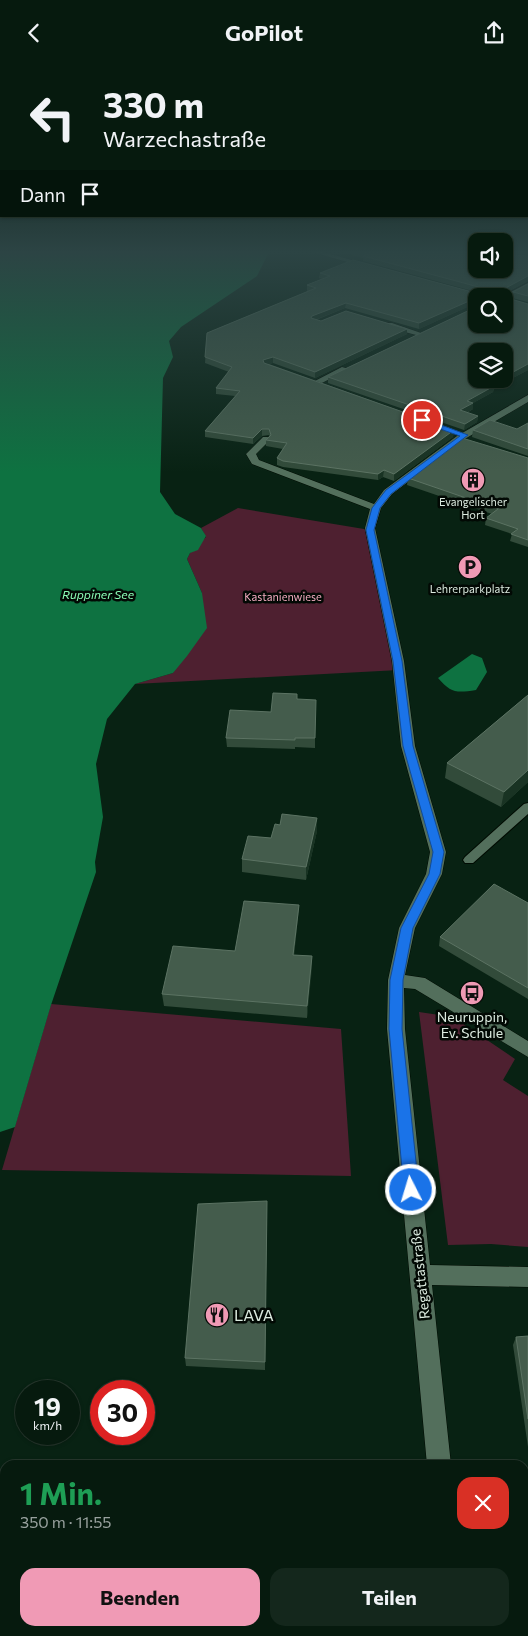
<!DOCTYPE html>
<html lang="de">
<head>
<meta charset="utf-8">
<style>
	:root { --surface:#061a0e; --page:#14271c; --text:#f1f3f6; --muted:#98a19e; --line:#27382e; --accent:#f09ab5 }
	body { margin:0; font-family:Commissioner,sans-serif; background:var(--page); color:var(--text); height:100vh; display:flex; flex-direction:column; font-size:19px; white-space:nowrap }
	* { box-sizing:border-box; margin:0 }
	p { font-size:16px; color:var(--muted) }
	.icon { flex:none; width:28px; height:28px; fill:none; stroke:currentColor; stroke-width:2; stroke-linecap:round; stroke-linejoin:round }
	.map { position:relative; flex:1; overflow:hidden }
	.panel { position:absolute; left:0px; top:1395px; width:529px; height:176px; display:flex; flex-direction:column; background:var(--surface); border-radius:15px 15px 0 0; box-shadow:0 1px 4px #0004,0 0 0 1px var(--line) }
	.panel>* { flex:none }
	.top-card { position:absolute; left:0px; top:0px; width:529px; height:152px; box-shadow:0 1px 4px #0004,0 0 0 1px var(--line); background:#061a0e; color:var(--text); overflow:hidden }
	.buttons { position:absolute; left:468px; top:168px; display:grid; gap:10px }
	.buttons a { display:grid; place-items:center; width:45px; height:45px; border-radius:10px; background:var(--surface); box-shadow:0 1px 4px #0004,0 0 0 1px var(--line); font-size:25px }
	.speed { position:absolute; left:15px; top:1315px; display:flex; gap:10px; font-size:25px; font-weight:700; text-align:center }
	.speed>* { display:grid; place-content:center; width:65px; height:65px; border-radius:50%; background:var(--surface); box-shadow:0 1px 4px #0004,0 0 0 1px var(--line); line-height:1 }
	.speed small { font-size:12px; font-weight:400 }
	.speed .limit { border:8px solid #d22; background:#fff; color:#111 }
	.pin { position:absolute; display:grid; place-items:center; width:42px; height:42px; color:#fff; margin:-21px; border:2px solid #fff; border-radius:50%; box-shadow:0 1px 5px #0007 }
	.me { position:absolute; width:55px; margin:-28px; rotate:355deg; stroke-linejoin:round; filter:drop-shadow(0 0 4px #0008) }
	.turn { display:flex; align-items:center; gap:18px; height:105px; padding:0 20px; font-size:22px }
	.turn .icon { width:65px; height:65px; stroke-width:2.5 }
	.turn b { display:block; font-size:35px; line-height:42px }
	.then { display:flex; align-items:center; height:48px; padding:0 20px; background:#0003; gap:10px; font-size:19px }
	.round { display:grid; place-items:center; flex:none; width:52px; height:52px; border-radius:15px; background:var(--page) }
	.summary { display:flex; align-items:center; justify-content:space-between; height:85px; padding:0 20px }
	h1 { font-size:30px; font-weight:700; line-height:38px; color:#1e9e55 }
	.primary-button { display:flex; gap:10px; margin-top:auto; padding:10px 20px }
	.primary-button a { flex:1; height:58px; border-radius:15px; background:var(--accent); color:#111; font-size:20px; font-weight:700; line-height:58px; text-align:center }
	.primary-button a+a { background:var(--page); color:var(--text) }
	header { display:flex; justify-content:space-between; align-items:center; height:65px; padding:0 20px; background:var(--surface); font-size:22px; font-weight:700 }
	.map>svg:first-child { display:block }
</style>
</head>
<body>
<header><svg class="icon" aria-label="back" viewBox="0 0 24 24"><path d="M15 5l-7 7 7 7"/></svg>GoPilot<svg class="icon" aria-label="share" viewBox="0 0 24 24"><path d="M12 15V3M7 8l5-5 5 5M5 13v7h14v-7"/></svg></header>
<div class="map">
<svg width="528" height="1571" viewBox="0 0 528 1571">
	<rect width="100%" height="100%" fill="#082213"/>
	<!-- green -->
	<path fill="#4e2030" d="M238,443L370,465L399,605L135,619L173,608L202,528L187,494L190,488L206,472L201,463Z
		M51,939L341,964L351,1111L2,1105Z
		M419,947L453,952L515,994L503,1015L528,1031V1182L491,1179L448,1180Z"/>
	<!-- water -->
	<path fill="#0e7241" d="M0,187H269L257,211L181,262L169,276L173,292L163,313L160,427L175,449L201,463L206,471L198,485L190,488L187,494L202,528L207,563L187,591L173,608L135,619L107,654L96,699L103,752L95,797L96,807L51,940L15,1062L0,1067Z
		M472,589L482,593L487,607L476,625C456,628 451,628 438,613Z"/>
	<g fill="none" stroke-linecap="round" stroke-linejoin="round">
		<!-- lane casing -->
		<g stroke="#000b02" stroke-width="2">
			<path id="lane" d="M528,218V222L504,235L503,231Z
				M528,738V749L473,798H465L463,795L465,792L524,739Z"/>
		</g>
		<!-- street casing -->
		<g stroke="#000b02" stroke-width="1">
			<path id="street" d="M312,187H323L373,201L369,203Z
				M386,258H392L424,269L420,271L386,262Z
				M342,302L349,304L318,320L311,318Z
				M528,330V337L463,375L392,429L381,443L375,463L404,596L415,681L446,787L442,809L415,863L405,910L425,913L528,976V992L415,924L404,923L405,964L430,1200L528,1202V1222L432,1220L451,1400H427L387,964L388,915L399,863L426,809L430,787L401,681L392,596L365,463L370,444L252,399L246,389L263,372H269V376L256,389L259,395L374,439L384,425L457,371Z
				M443,1566H469V1571H443Z"/>
		</g>
		<!-- lane -->
		<use href="#lane" fill="#536f5c" fill-rule="evenodd"/>
		<!-- street -->
		<use href="#street" fill="#536f5c" fill-rule="evenodd"/>
	</g>
	<!-- wall -->
	<path fill="#324b3a" fill-rule="evenodd" d="M342,187H476V204H504V188V189L528,191V216L503,229L504,232L528,239V305L494,323L493,327L473,338V344L467,348L478,351L477,357L464,365L328,318V312L476,242V259H504V231H476V238L419,264L345,243L316,255L321,256L346,246L407,264V269L315,313L273,298L269,299L454,365L453,372L394,416L383,412L378,415L283,402L277,400V393L283,384L266,381V375L269,371V370L262,371L253,379L205,372V366L235,331L216,329V323L229,307L205,298L207,268L308,226H307V220L322,214L319,213L320,208L353,195L476,228H480L363,196V193ZM476,286H504V314H476Z
		M510,187H528V190Z
		M528,219V237L512,233L513,227Z
		M528,358V391L472,372L473,365L517,364Z
		M528,393V482L510,476L512,469L485,460L486,453L492,449L407,420L408,413Z
		M528,630V717L501,742L445,713L447,698Z
		M297,634L315,673V683L295,682V684L227,682L226,673L271,647Z
		M317,753V766L306,815L242,807V794L271,773L280,760Z
		M528,838V934L439,881L440,872Z
		M299,840L298,852L294,890L312,891L307,953L164,941L162,929L235,886Z
		M267,1136L265,1305L186,1301L185,1293Z
		M528,1271V1382L513,1280L516,1272Z"/>
	<!-- shaded-wall -->
	<path fill="#193323" d="M528,211V216L501,230L502,225Z
		M476,233V238L419,264V258Z
		M346,238L345,243L312,256L311,253L312,251Z
		M407,264V269L315,313V307Z
		M273,292V298L263,301V295Z
		M528,299V305L494,323L493,327L466,342L467,336L489,320L500,314H504V312Z
		M473,338V344L459,352L460,345Z
		M478,351L477,357L464,365L465,359Z
		M262,364V371L253,379V373Z
		M454,365L453,372L394,416V409Z
		M384,405L383,412L378,415V409Z
		M528,705V717L501,742L504,727Z
		M317,753V766L306,815V802Z
		M299,840L298,852L293,902V890Z
		M312,891V904L307,953V941Z"/>
	<!-- building -->
	<path fill="#445c4c" stroke="#5c7363" d="M362,187H476V204H504V188V189L528,191V211L502,225L504,232L528,239V299L504,312V286H476V314H500L489,320L494,321L467,336L473,338L460,345L478,351L465,359L328,312L476,242V259H504V231H476V233L419,258L346,238L312,251L311,253L321,256L346,246L407,264L315,307L273,292L263,295L264,298L454,365L394,409L384,405L378,409L283,396L277,393L287,378L266,375L271,370L269,364H262L253,373L205,366L240,326L216,323L232,302L205,292L207,268L316,223L307,220L330,211L320,208L353,195L476,228L487,227L486,224L363,191L368,189Z
		M528,219V231L513,227Z
		M490,355L517,364L528,358V384L473,365Z
		M462,373L528,393V475L511,469L518,464L486,453L498,444L408,413Z
		M273,628L297,629V634L316,635L315,673H295V675L226,673L230,645L271,647Z
		M528,630V705L504,727L447,698Z
		M282,749L317,753L306,802L242,794L248,771L271,773L275,759L280,760Z
		M494,819L528,838V923L440,872Z
		M244,836L299,840L293,890L312,891L307,941L162,929L173,881L235,886Z
		M267,1136L265,1297L185,1293L198,1139Z
		M528,1271V1354L516,1272Z
		M152,1566H330V1571H152Z"/>
	<!-- sky -->
	<linearGradient id="sky" x2="0" y2="1"><stop stop-color="#04130a"/><stop offset="0.46" stop-color="#2c4444"/><stop offset="1" stop-color="#2c4444" stop-opacity="0"/></linearGradient>
	<rect width="528" height="407" fill="url(#sky)"/>
	<!-- route -->
	<path fill="#1a73e8" stroke="#114b97" d="M420,354H425L468,370L391,429L380,443L374,465L402,596L413,681L444,787L440,809L413,863L403,915L402,964L419,1125L417,1130L411,1132L406,1130L404,1125L389,964L390,915L401,863L429,809L433,787L403,681L393,596L366,465L372,443L386,425L460,371L420,357Z"/>
	<!-- icons -->
	<defs>
		<g id="building-disc" transform="scale(1.25)"><circle r="9.5" fill="#f09ab5" stroke="#020904"/><path d="M-4-6H4V6H1V3H-1V6H-4ZM-2.5-4.3h1.7v1.8h-1.7ZM.8-4.3h1.7v1.8H.8ZM-2.5-1h1.7V.8h-1.7ZM.8-1h1.7V.8H.8Z" fill="#111"/></g>
		<g id="parking-disc" transform="scale(1.25)"><circle r="9.5" fill="#f09ab5" stroke="#020904"/><path d="M-3.5-5.5H1a3.5 3.5 0 0 1 0 7H-1V5.5H-3.5ZM-1-3.4V-.6H.8a1.4 1.4 0 0 0 0-2.8Z" fill="#111"/></g>
		<g id="bus-disc" transform="scale(1.25)"><circle r="9.5" fill="#f09ab5" stroke="#020904"/><path d="M-5-6H5V4H4V6H2V4H-2V6H-4V4H-5ZM-3.5-4V0h7V-4ZM-3.5 1.2v1.5H-2V1.2ZM2 1.2v1.5H3.5V1.2Z" fill="#111"/></g>
		<g id="restaurant-disc" transform="scale(1.25)"><circle r="9.5" fill="#f09ab5" stroke="#020904"/><path d="M-5-6h1v4h1v-4h1v4h1v-4h1v5L-1.5 .5V6h-2V.5L-5-1ZM5-6V6H3V1.5H1.5Q1.5-4 5-6Z" fill="#111"/></g>
	</defs>
	<g fill-rule="evenodd">
		<use href="#building-disc" x="473" y="415"/>
		<use href="#parking-disc" x="470" y="502"/>
		<use href="#bus-disc" x="472" y="928"/>
		<use href="#restaurant-disc" x="217" y="1250"/>
	</g>
	<g text-anchor="middle" stroke-width="5" stroke-linejoin="round" paint-order="stroke">
		<!-- far-poi labels -->
		<g font-size="11" fill="#dcebe0" stroke="#020904">
			<text x="473" y="441">Evangelischer<tspan x="473" dy="13">Hort</tspan></text>
			<text x="470" y="528">Lehrerparkplatz</text>
		</g>
		<!-- far-park labels -->
		<g font-size="11" fill="#f3acc1" stroke="#020904">
			<text x="283" y="536">Kastanienwiese</text>
		</g>
		<!-- far-water labels -->
		<g font-size="12" font-style="italic" fill="#8bfeb7" stroke="#020904">
			<text x="98" y="534">Ruppiner See</text>
		</g>
		<!-- poi labels -->
		<g font-size="14" fill="#dcebe0" stroke="#020904">
			<text x="472" y="957">Neuruppin,<tspan x="472" dy="16">Ev. Schule</tspan></text>
		</g>
		<!-- street labels -->
		<g font-size="14" fill="#dcebe0" stroke="#020904">
			<text transform="translate(420 1209) rotate(-96)" y="5">Regattastraße</text>
		</g>
		<!-- near-poi labels -->
		<g font-size="16" fill="#dcebe0" stroke="#020904" text-anchor="start">
			<text x="234" y="1256">LAVA</text>
		</g>
	</g>
</svg>
<div class="buttons">
<a><svg class="icon" aria-label="sound" viewBox="0 0 24 24"><path d="M4 9h4l5-4v14l-5-4H4zM17 9q2 3 0 6"/></svg></a>
<a><svg class="icon" aria-label="search" viewBox="0 0 24 24"><circle cx="10" cy="10" r="6"/><path d="M15 15l6 6"/></svg></a>
<a><svg class="icon" aria-label="layers" viewBox="0 0 24 24"><path d="M12 4l9 5-9 5-9-5zM3 14l9 5 9-5"/></svg></a>
</div>
<div class="speed"><div>19<small>km/h</small></div><div class="limit">30</div></div>
<div class="pin" style="left:422px;top:355px;background:#d93025"><svg class="icon" aria-label="arrive" viewBox="0 0 24 24"><path d="M6 21V4h12l-3 4 3 4H6"/></svg></div>
<svg class="me" style="left:411px;top:1125px" viewBox="-20 -20 40 40"><circle r="17" fill="#1a73e8" stroke="#fff" stroke-width="3"/><path d="M0-11L8 9 0 5-8 9z" fill="#fff"/></svg>
<div class="top-card">
<div class="turn"><svg class="icon" aria-label="left" viewBox="0 0 24 24"><path d="M17 20v-9H6M10 6l-5 5 5 5"/></svg><div><b>330 m</b>Warzechastraße</div></div>
<div class="then">Dann<svg class="icon" aria-label="arrive" viewBox="0 0 24 24"><path d="M6 21V4h12l-3 4 3 4H6"/></svg></div>
</div>
<section class="panel">
<div class="summary"><div><h1>1 Min.</h1><p>350 m · 11:55</p></div><a class="round" style="background:#d93025;color:#fff"><svg class="icon" aria-label="close" viewBox="0 0 24 24"><path d="M6 6l12 12M18 6L6 18"/></svg></a></div>
<div class="primary-button"><a>Beenden</a><a>Teilen</a></div>
</section>
</div>
</body>
</html>
